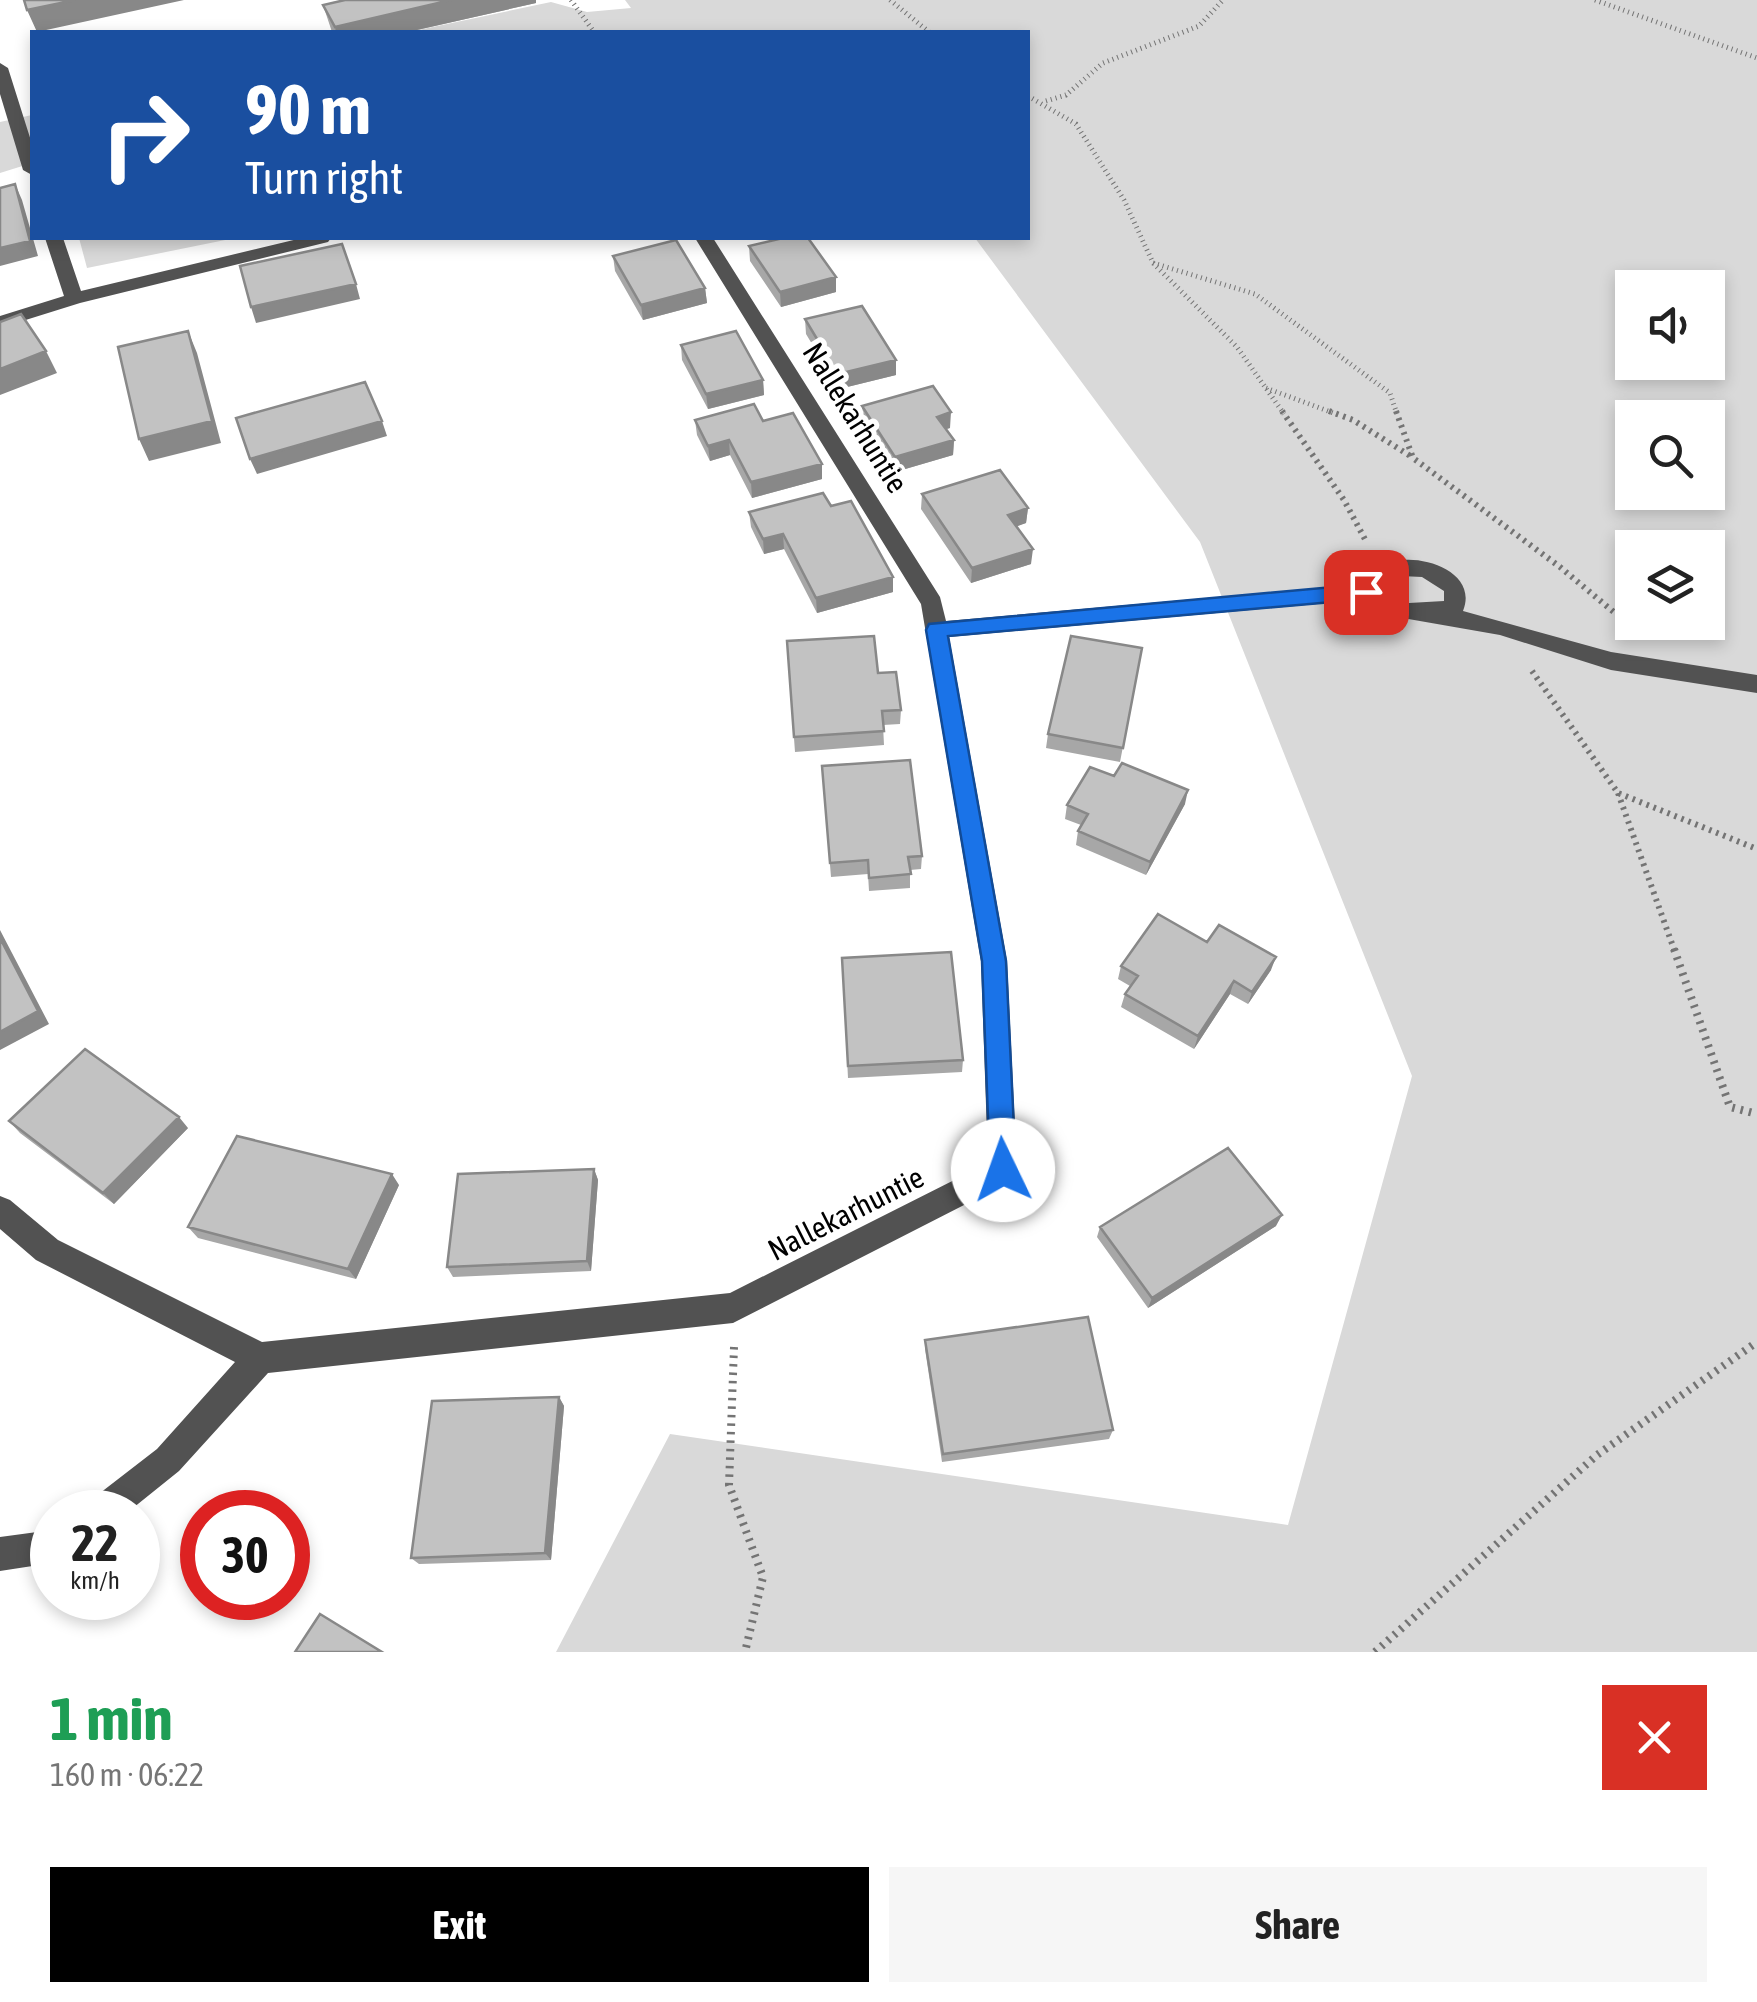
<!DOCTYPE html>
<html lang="en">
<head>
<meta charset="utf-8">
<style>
	:root { --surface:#fff; --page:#f6f6f6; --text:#222; --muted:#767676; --accent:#000 }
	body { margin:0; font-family:"Asap Condensed",sans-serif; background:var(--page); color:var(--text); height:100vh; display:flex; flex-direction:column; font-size:38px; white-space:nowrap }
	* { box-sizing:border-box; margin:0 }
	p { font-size:32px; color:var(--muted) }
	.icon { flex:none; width:55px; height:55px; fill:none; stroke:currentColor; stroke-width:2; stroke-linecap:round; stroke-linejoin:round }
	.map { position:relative; height:1652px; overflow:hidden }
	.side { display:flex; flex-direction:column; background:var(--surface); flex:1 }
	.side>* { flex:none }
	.guide { position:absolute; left:30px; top:30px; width:1000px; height:210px; border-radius:0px; box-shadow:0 5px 15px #0003; background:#1a4fa0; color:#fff; overflow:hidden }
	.controls { position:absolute; left:1615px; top:270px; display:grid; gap:20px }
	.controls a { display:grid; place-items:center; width:110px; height:110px; border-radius:0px; background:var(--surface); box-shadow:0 5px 15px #0003; font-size:50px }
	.speed { position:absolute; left:30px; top:1490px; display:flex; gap:20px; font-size:50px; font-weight:700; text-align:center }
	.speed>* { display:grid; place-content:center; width:130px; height:130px; border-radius:50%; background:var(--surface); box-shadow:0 5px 15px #0003; line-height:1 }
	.speed small { font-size:25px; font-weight:400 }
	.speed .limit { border:15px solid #d22; background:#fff; color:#111 }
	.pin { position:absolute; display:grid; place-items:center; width:85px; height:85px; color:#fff; margin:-42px; border-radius:20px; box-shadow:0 5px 15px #0006 }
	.me { position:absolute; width:110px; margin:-55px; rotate:357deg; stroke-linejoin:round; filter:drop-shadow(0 0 8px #0008) }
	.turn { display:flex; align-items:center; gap:35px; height:210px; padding:0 50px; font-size:45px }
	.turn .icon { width:130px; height:130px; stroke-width:2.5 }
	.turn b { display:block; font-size:70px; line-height:85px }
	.round { display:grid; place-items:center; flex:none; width:105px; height:105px; border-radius:0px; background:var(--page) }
	.summary { display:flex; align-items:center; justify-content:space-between; height:170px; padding:0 50px }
	h1 { font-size:60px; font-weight:700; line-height:75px; color:#1e9e55 }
	.primary-button { display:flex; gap:20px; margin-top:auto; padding:20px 50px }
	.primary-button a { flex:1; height:115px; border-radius:0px; background:var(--accent); color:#fff; font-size:40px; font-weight:700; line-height:115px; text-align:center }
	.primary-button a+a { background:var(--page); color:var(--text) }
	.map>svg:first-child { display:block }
</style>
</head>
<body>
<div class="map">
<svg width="1757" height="1652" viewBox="0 0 1757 1652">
	<rect width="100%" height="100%" fill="#fff"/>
	<!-- green -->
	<path fill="#d9d9d9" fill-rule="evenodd" d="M625,0H1757V1652H556L670,1434L1288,1525L1412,1076L1200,542L975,238H1028V32H409L551,2L587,12L631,8ZM1632,288H1708V362H1632ZM1632,418H1708V492H1632ZM1632,548H1708V622H1632Z
		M32,115V163L0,173V122Z
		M79,238H235L87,268Z"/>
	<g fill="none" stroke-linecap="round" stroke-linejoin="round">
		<!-- path-far2 -->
		<path stroke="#747474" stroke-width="5" stroke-dasharray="1 4" stroke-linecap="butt" d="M571,0L594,32
			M890,0L929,32
			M1595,0L1757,58
			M1028,96L1076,124L1124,200L1153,263L1237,347L1284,414
			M1046,101L1066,95L1103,63L1199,26L1223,0
			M1153,263L1255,294L1390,393L1397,414
			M1266,388L1336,414"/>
		<!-- path-far1 -->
		<path stroke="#747474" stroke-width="6" stroke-dasharray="2.5 5" stroke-linecap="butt" d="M1282,411L1344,500L1367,543
			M1329,411L1353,420L1412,457
			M1396,411L1413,458L1560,567L1634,629
			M1532,671L1618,793L1757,849
			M1618,793L1675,952"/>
		<!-- path -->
		<path stroke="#747474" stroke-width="8" stroke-dasharray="2.5 6" stroke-linecap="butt" d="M1674,949L1730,1107L1757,1114
			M734,1347L729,1485L763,1577L745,1652
			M1375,1652L1597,1455L1757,1342"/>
		<!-- minor -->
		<path fill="#525252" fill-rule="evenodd" d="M0,63L8,68L32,144V175L23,170L0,94Z
			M45,238H63L81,291L302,238H331L328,242L80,303L0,328V316L64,296Z
			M695,238H713L940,597L946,621L1355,585L1358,572C1373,566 1388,561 1404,560C1433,558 1477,576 1463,611L1611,652L1757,675V693L1611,670L1500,635L1397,617L1362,600L949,637L1007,961L1017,1170L1013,1180L733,1323L268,1373L179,1471L128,1512H87L91,1500L157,1449L235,1362L36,1260L0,1229V1196L10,1200L58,1240L262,1342L730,1293L988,1163L981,961L921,604ZM1401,576L1422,577L1444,591V601L1409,603L1377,588V582Z
			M52,1530V1563L0,1571V1537Z"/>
	</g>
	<!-- wall -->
	<path fill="#a7a7a7" d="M536,3L408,32H332L323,5Z
		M749,246L836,277V292L781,307L750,261Z
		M613,256L705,288L707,303L643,320L615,271Z
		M805,319L896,375L839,389L806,334Z
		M681,345L763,380L764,395L708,409L682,360Z
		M862,406L950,428L946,429L954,440L953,455L895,472L862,421Z
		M695,420L763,421L822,464V479L752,498L730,455L710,461L697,435Z
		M922,494L1028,508L1026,523L1016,526L1031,564L971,583L921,509Z
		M831,506L893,577V592L817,613L784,549L764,554L751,527L749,512Z
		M787,641L878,673L901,710L900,724L883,725L884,745L795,752Z
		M1142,648L1120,762L1046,748L1048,734Z
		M822,766L922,856L921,869L910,870V888L869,891L868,874L831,877Z
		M1185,804L1146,875L1076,845L1078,831L1081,825L1065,819L1067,805Z
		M1207,942L1271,970L1248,1004L1230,994L1194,1049L1121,1007L1125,994L1130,986L1118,979L1121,966Z
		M842,958L963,1060L962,1072L848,1078Z
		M9,1121L188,1128L114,1204L20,1133Z
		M594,1169L598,1180L591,1271L453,1277L447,1267Z
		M399,1185L356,1279L198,1238L188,1227Z
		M1276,1226L1148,1308L1097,1237L1100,1227Z
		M925,1340L1113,1430L1109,1439L942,1462L925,1349Z
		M559,1397L564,1406L551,1560L419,1564L411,1558Z"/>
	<!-- shaded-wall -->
	<path fill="#888" d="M75,0H184L37,32L27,10Z
		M451,0H536V3L408,32H336L335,27Z
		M15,184L22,200L38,256L0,266V248Z
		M836,277V292L781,307L780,292Z
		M356,284L360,299L256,323L251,307Z
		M705,288L707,303L643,320L641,305Z
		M188,331L197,353L221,443L149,461L139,439Z
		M46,351L57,373L0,395V369Z
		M896,360V375L839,389L838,374Z
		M763,380L764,395L708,409L706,394Z
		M951,412L950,428L936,432L937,417Z
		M382,421L387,436L257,474L250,459Z
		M729,440L730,455L710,461L708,446Z
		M954,440L953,455L895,472V457Z
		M822,464V479L752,498L751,482Z
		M1028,508L1026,523L1007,530L1008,515Z
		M783,534L784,549L764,554L763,539Z
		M1033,549L1031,564L971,583L972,568Z
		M893,577V592L817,613L816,598Z
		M1188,790L1185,804L1146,875L1150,862Z
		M0,930L49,1024L0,1050Z
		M1276,957L1271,970L1248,1004L1252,992Z
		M1234,981L1230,994L1194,1049L1198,1036Z
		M179,1117L188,1128L114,1204L103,1193Z
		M594,1169L598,1180L591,1271L587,1261Z
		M392,1174L399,1185L356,1279L348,1269Z
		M1282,1215L1276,1226L1148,1308L1152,1298Z
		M559,1397L564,1406L551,1560L545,1553Z"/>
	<!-- building -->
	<path fill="#c2c2c2" stroke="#888" stroke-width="2.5" d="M24,0H75L27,10Z
		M345,0H451L335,27L323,5Z
		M15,184L30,241L0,248V188Z
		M783,238H808L836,277L780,292L749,246Z
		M676,240L705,288L641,305L613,256Z
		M342,244L356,284L251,307L240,266Z
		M862,306L896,360L838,374L805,319Z
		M21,314L46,351L0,369V322Z
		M188,331L212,421L139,439L118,347Z
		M736,331L763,380L706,394L681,345Z
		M365,382L382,421L250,459L236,418Z
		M933,386L951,412L937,417L954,440L895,457L862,406Z
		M754,404L763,421L793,413L822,464L751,482L729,440L708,446L695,420Z
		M1000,470L1028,508L1008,515L1033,549L972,568L922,494Z
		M823,493L831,506L851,501L893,577L816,598L783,534L763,539L749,512Z
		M874,636L878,673L896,672L901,710L882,711L884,731L794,737L787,641Z
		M1071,636L1142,648L1123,748L1048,734Z
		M910,760L922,856L908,857L911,874L869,878L868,860L830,863L822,766Z
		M1122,763L1188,790L1150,862L1078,831L1088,814L1067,805L1090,767L1114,776Z
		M1158,914L1207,942L1219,925L1276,957L1252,992L1234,981L1198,1036L1125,994L1138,976L1121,966Z
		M0,938L38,1011L0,1032Z
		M951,952L963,1060L848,1066L842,958Z
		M85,1049L179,1117L103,1193L9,1121Z
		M237,1136L392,1174L348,1269L188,1227Z
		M1228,1148L1282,1215L1152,1298L1100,1227Z
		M594,1169L587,1261L447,1267L458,1174Z
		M1088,1317L1113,1430L943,1454L925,1340Z
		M559,1397L545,1553L411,1558L432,1401Z
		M320,1614L382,1652H295Z"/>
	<!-- route -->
	<path fill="#1a73e8" stroke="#114b97" stroke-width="2.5" d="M1366,584L1376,592L1366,599L948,636L1006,961L1016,1170L1012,1179L1003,1182L994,1179L990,1170L982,961L926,630L929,624Z"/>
	<g text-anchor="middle" stroke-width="10" stroke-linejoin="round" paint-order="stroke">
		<!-- street labels -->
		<g font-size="30" fill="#000" stroke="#fff">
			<text transform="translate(855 418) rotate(58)" y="10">Nallekarhuntie</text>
			<text transform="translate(846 1214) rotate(-27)" y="10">Nallekarhuntie</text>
		</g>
	</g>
</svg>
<div class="controls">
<a><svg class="icon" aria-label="sound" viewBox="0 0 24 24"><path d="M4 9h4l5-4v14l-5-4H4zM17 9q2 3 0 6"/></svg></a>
<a><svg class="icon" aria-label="search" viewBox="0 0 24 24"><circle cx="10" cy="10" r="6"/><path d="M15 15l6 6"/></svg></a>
<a><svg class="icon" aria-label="layers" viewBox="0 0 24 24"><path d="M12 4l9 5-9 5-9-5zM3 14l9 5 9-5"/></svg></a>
</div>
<div class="speed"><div>22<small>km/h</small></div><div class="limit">30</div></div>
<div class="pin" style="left:1366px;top:592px;background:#d93025"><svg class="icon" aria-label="arrive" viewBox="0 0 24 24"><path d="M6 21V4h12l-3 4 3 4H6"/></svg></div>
<svg class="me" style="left:1003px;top:1170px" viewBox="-20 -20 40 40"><circle r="19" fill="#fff"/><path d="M0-13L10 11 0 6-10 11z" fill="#1a73e8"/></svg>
<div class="guide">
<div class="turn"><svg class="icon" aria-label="right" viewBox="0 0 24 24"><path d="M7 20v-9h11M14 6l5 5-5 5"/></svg><div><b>90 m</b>Turn right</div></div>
</div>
</div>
<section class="side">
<div class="summary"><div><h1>1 min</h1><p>160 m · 06:22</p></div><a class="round" style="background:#d93025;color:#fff"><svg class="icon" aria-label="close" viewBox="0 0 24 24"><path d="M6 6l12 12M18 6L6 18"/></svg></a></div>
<div class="primary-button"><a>Exit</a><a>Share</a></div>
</section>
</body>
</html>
